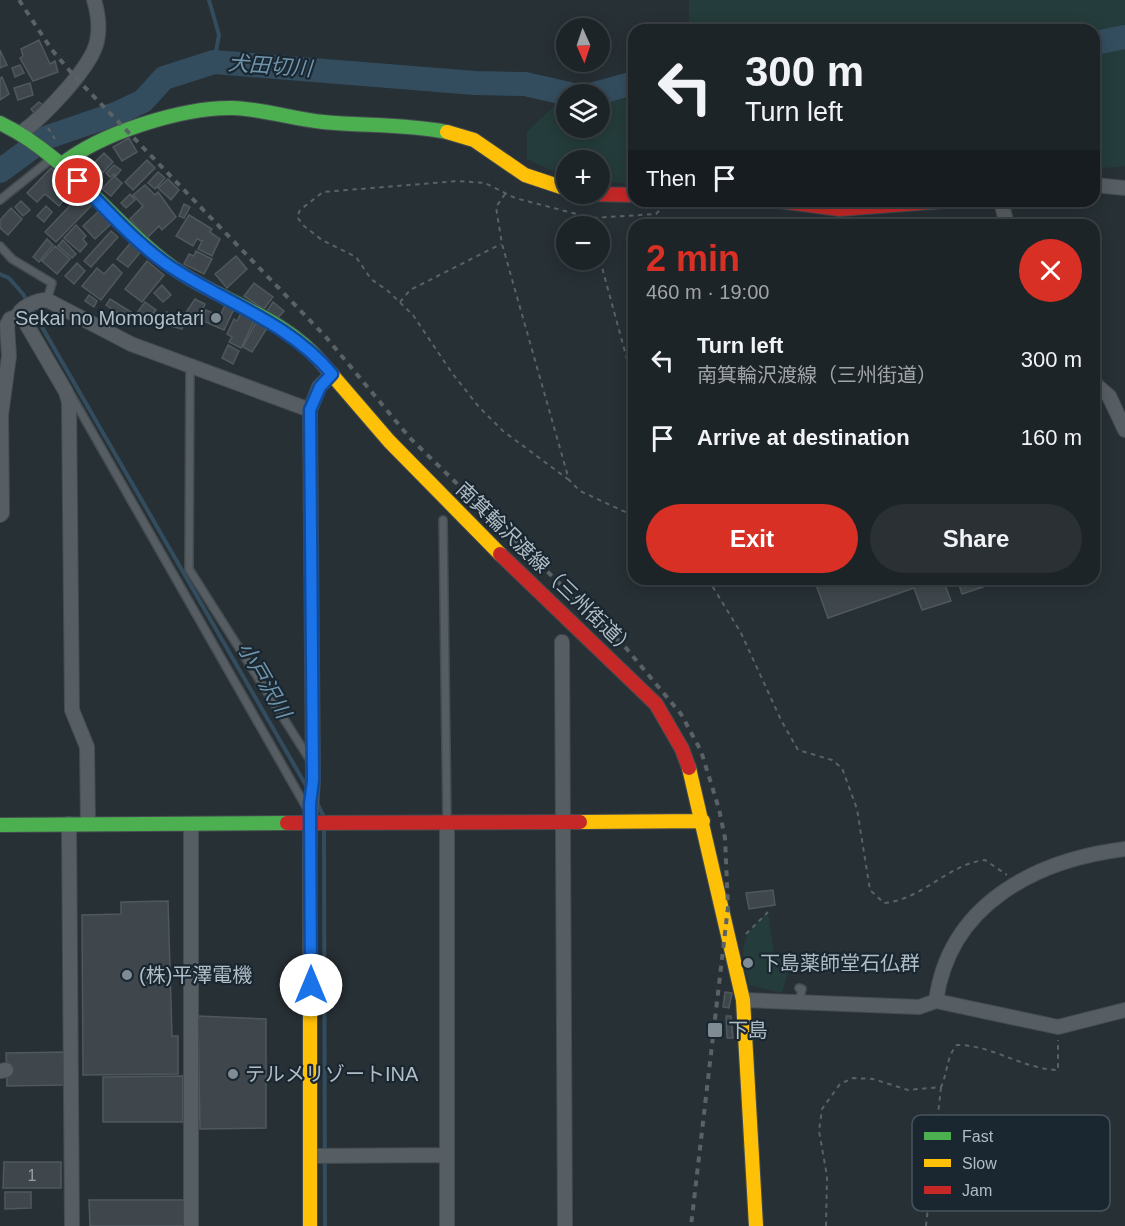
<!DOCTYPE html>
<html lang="en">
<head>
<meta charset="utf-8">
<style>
	:root { --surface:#1d2428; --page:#2a3034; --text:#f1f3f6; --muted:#a0a4a8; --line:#3b4145; --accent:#d93025 }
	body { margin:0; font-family:Arial,"Noto Sans JP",sans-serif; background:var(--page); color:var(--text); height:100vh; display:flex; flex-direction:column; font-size:22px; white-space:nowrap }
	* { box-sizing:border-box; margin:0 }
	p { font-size:20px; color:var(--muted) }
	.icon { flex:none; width:33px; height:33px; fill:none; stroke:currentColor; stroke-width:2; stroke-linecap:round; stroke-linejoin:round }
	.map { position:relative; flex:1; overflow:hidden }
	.side { position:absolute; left:628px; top:219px; width:472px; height:366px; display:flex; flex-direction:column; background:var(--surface); border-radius:18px; box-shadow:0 3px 15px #0003,0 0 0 2px var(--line) }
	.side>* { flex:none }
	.guide { position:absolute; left:628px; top:24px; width:472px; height:183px; border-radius:18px; box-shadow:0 3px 15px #0003,0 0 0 2px var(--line); background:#1d2428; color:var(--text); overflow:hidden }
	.needle { width:39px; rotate:177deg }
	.buttons { position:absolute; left:556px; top:18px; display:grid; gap:12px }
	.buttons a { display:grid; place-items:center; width:54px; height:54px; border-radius:50%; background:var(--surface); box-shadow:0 3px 15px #0003,0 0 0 2px var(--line); font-size:30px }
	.pin { position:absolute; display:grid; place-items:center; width:51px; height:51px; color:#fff; margin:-26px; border:3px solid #fff; border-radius:50%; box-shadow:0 2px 6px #0007 }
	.me { position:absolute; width:66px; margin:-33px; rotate:0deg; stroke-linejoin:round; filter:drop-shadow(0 0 4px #0008) }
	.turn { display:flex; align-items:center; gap:21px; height:126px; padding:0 18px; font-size:27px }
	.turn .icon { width:78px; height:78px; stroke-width:2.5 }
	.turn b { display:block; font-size:42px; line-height:51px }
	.then { display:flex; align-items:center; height:57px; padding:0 18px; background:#0003; gap:12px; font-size:22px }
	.round { display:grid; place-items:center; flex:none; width:63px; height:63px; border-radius:32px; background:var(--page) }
	.overview { display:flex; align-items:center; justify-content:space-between; height:102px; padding:0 18px }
	h1 { font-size:36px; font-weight:800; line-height:45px; color:var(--accent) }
	.primary-button { display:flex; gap:12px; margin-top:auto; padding:12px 18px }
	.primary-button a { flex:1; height:69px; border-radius:36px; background:var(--accent); color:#fff; font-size:24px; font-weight:800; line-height:69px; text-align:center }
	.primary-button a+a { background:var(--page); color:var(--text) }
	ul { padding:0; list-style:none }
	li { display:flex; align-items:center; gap:18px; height:78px; padding:0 18px }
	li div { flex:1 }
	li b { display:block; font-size:22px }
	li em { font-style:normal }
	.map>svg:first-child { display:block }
</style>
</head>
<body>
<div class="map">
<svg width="1125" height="1226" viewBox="0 0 1125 1226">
	<rect width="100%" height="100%" fill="#273035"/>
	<!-- green -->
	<path fill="#243c3b" d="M689,0H1125V166L1095,169V30H689Z
		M634,98V184L600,181V160H567V178L527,159V132L558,102H567V128H600V101Z
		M768,912L774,955L790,964L782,993L749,985C740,948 738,939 768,912Z"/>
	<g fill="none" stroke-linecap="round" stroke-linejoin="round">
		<!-- stream -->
		<path stroke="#334d5f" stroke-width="4" d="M209,0L219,35L214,62
			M0,274L9,278L23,294L308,789
			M317,803L324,817
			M324,828L325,1226"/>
		<!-- river -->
		<path stroke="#334d5f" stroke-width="24" d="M1095,43L1125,37
			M594,94L634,83
			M0,171L45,138L118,113L143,101L164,78L214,62L475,83L525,84L569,94"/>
	</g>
	<!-- building -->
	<path fill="#3f474c" stroke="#4f585d" stroke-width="1.5" d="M39,40L50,64L55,61L58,72L33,81L20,58L23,56L21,49Z
		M0,50L7,65L0,68Z
		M20,65L24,73L15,77L12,68Z
		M2,77L9,94L0,100V78Z
		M30,83L33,95L18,100L14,88Z
		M39,102L44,106L35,114L31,109Z
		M129,138L137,152L122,161L113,147Z
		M104,153L113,162L94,182L84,173Z
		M147,160L155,168L133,190L125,182Z
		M114,165L121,170L116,176L114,174L110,177L106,173Z
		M51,168L74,188L59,206L45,194L37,202L27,193Z
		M158,172L165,178L155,189L148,183Z
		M114,176L122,183L111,196L102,189Z
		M168,179L179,190L171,200L158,188Z
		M145,185L155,195L158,192L176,217L162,230L159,226L147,238L130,219L143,206L133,195Z
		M130,194L135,200L126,208L121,203Z
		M80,195L92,205L56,242L45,232Z
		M21,201L30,210L23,216L15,207Z
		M184,204L190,207L184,218L179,216Z
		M46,206L52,212L44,222L37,216Z
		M11,208L22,219L8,235L0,228V220Z
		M99,211L111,224L95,239L83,226Z
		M189,215L212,229L210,232L220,239L212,256L198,249L202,241L197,239L193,246L176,236Z
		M76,225L86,236L83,239L87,244L80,252L64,238Z
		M111,231L118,237L91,267L84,261Z
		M47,239L53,245L39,262L33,257Z
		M63,240L76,254L72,258L58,246Z
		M132,241L142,250L128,267L117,259Z
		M55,246L70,259L57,274L42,261Z
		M196,251L212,259L204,274L184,264L189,254L194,256Z
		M236,256L247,269L227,288L215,274Z
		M147,261L164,275L142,302L125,289Z
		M77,263L85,271L74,284L65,276Z
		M113,264L122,273L101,300L82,286L97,268L104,274Z
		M254,283L273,297L264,309L244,296Z
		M162,285L171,295L163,302L154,293Z
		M89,295L97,301L94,307L85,301Z
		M110,299L131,312L126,319L106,305Z
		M195,299L205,304L198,320L185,314Z
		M145,302L156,310L148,321L136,314Z
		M273,302L284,311L277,319L267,311Z
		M225,305L234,309L224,330L201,320L206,310L220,316Z
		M167,312L185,318L182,329L164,324Z
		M241,313L254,321L241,348L229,342L232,337L227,334L234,319L237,321Z
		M256,322L267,328L252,352L243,347Z
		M228,345L239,351L233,364L222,358Z
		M814,579H943L951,601L922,610L914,588L828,618Z
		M957,579H1007L962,594Z
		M773,890L775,905L749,909L746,893Z
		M168,901L172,1036H178V1074L83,1075L82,915L121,914V902Z
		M725,992L732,993L729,1008L723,1007Z
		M198,1016L266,1019V1128L200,1129Z
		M726,1016H731L733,1038H727Z
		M65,1052L66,1085L7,1086L6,1053Z
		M183,1076V1122H103V1077Z
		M4,1162H61V1188H3Z
		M5,1192H31V1208L5,1209Z
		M89,1200H187V1226H90Z"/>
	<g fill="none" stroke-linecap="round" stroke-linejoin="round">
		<!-- lane casing -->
		<g stroke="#454c50" stroke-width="10">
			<path id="lane" d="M0,200L51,159
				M0,246L12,259L52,283L47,300
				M190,366L189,569L310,760
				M71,395L309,812
				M443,520L447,822
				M799,988L802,989L799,1003"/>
		</g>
		<!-- street casing -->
		<g stroke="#454c50" stroke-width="16">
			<path id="street" d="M21,133C43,117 92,67 97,41C100,27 98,13 94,0
				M1095,185L1125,188
				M1001,201L1007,225
				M18,316C20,307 37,300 47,300L131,344L310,410
				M1095,384L1109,396L1125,430
				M0,515L2,513L1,415L9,356L7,325L10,319L18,316L24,320L66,392L69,402L72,710L87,747L88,824
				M562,642L565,1226
				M69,824L72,1226
				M310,824L313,780L310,410L319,387L332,374
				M743,1000L919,1007L936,1001L1058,1027L1125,1010
				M936,1001C949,904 1036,860 1125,849
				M0,1071L6,1070
				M310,1156L445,1155
				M191,1226V824
				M447,1226V822"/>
		</g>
		<!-- fast casing -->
		<g stroke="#454c50" stroke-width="16">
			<path id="fast" d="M0,123C65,154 108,217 164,261C212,299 281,314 321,362
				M61,165C100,133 183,107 233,108C263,109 293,119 323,122C365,126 406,124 447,132
				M0,825L287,823"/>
		</g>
		<!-- slow casing -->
		<g stroke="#454c50" stroke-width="16">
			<path id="slow" d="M447,132L474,140L525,175L567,189
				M321,362L389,441L500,554
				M689,768L743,1000L756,1226
				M580,822L703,821
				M310,973V1226"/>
		</g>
		<!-- jam casing -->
		<g stroke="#454c50" stroke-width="16">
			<path id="jam" d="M593,194L634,195
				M780,201L840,209L944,201
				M500,554L656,704L682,749L689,768
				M287,823L580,822
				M310,824V973"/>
		</g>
		<!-- path -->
		<path stroke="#5a6267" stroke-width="2" stroke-dasharray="4.5 4.5" stroke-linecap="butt" d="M48,128L55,139
			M505,194L496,207L502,244L569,480L580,491L634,516
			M592,226V218L656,214L668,201
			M600,260L634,385
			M400,302L410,290L501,244
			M569,480L503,431L479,407L452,373L413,315L388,291L371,279L356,257L322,240L304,226L297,217L300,210L323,192L458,181L485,183L515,198L592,218
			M708,579L741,633L781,720L798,750L832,760L842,768L857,809L870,890L884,903C922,900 948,864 985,860L1007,875
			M746,934L768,912
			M826,1226L827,1176L819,1131L822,1109L840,1084L853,1078L873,1079L908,1090L941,1087C948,1072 946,1057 957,1045C993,1045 1022,1069 1058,1070V1040
			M926,1226L941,1087"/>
		<!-- lane -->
		<use href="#lane" stroke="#575e63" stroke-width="7"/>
		<!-- street -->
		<use href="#street" stroke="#575e63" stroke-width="14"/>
		<!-- fast -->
		<use href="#fast" stroke="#4caf50" stroke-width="14"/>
		<!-- slow -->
		<use href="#slow" stroke="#ffc107" stroke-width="14"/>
		<!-- jam -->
		<use href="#jam" stroke="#c62828" stroke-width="14"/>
		<!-- rail -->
		<path stroke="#5b6266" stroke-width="4" stroke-dasharray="6 6" stroke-linecap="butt" d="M19,0L52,50L75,77L325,336L410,438L626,648L681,714L701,751L719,809L725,838L728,907L691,1226"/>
	</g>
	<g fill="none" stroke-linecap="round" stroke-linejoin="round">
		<!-- route casing -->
		<g stroke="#114b97" stroke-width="15">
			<path id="route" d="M78,181C106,209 133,240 165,263C221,302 287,320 332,374L320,387L310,410L313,780L310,804L311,985"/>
		</g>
		<!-- route -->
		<use href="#route" stroke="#1a73e8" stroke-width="10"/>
	</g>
	<!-- markers -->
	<g fill="#808c94" stroke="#1a2730" stroke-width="2">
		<circle cx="216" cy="318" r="6"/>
		<circle cx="748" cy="963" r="6"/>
		<circle cx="127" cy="975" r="6"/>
		<rect x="707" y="1022" width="16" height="16" rx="3"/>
		<circle cx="233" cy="1074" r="6"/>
	</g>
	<g text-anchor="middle" stroke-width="4.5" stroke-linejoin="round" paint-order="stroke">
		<!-- number labels -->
		<g font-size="16" fill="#94a0a8">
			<text x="32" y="1181">1</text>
		</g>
		<!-- poi labels -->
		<g font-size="20" fill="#b0bdc7" stroke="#1a2730" text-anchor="start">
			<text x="204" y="325" text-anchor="end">Sekai no Momogatari</text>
			<text x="760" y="970">下島薬師堂石仏群</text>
			<text x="139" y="982">(株)平澤電機</text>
			<text x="728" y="1037">下島</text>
			<text x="245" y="1081">テルメリゾートINA</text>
		</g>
		<!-- street labels -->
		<g font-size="20" fill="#b0bdc7" stroke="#1a2730">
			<text transform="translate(546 569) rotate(44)" y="7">南箕輪沢渡線（三州街道）</text>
		</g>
		<!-- water labels -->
		<g font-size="21" font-style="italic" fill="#6f94ac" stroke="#1a2730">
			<text transform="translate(270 66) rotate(4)" y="7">犬田切川</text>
			<text transform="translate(264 680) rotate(60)" y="7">小戸沢川</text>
		</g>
	</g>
	<!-- legend -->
	<rect x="912" y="1115" width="198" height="96" rx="9" fill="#1a2730" stroke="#47545d" stroke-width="1.5"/>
	<rect x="924" y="1132" width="27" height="8" fill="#4caf50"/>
	<rect x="924" y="1159" width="27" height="8" fill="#ffc107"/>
	<rect x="924" y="1186" width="27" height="8" fill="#c62828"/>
	<g font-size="16" fill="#b0bdc7">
		<text x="962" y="1142">Fast</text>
		<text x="962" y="1169">Slow</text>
		<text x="962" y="1196">Jam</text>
	</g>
</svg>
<div class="buttons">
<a><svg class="needle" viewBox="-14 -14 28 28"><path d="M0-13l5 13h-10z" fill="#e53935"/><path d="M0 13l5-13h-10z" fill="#a0a4a8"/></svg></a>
<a><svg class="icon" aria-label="layers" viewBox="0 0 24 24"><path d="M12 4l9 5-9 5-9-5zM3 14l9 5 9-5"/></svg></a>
<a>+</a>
<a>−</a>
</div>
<div class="pin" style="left:78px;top:181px;background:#d93025"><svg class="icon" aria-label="arrive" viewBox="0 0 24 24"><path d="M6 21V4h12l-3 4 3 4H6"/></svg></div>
<svg class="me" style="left:311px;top:985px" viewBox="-20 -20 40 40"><circle r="19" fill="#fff"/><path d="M0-13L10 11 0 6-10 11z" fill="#1a73e8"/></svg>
<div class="guide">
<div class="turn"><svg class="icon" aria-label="left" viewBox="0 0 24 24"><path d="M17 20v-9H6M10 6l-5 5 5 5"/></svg><div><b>300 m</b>Turn left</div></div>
<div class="then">Then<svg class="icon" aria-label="arrive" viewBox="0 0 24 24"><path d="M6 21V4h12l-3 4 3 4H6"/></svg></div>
</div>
<section class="side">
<div class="overview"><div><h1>2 min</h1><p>460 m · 19:00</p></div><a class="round" style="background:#d93025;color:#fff"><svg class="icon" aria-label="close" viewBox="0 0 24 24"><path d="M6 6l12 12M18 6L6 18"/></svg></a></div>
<ul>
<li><svg class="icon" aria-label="left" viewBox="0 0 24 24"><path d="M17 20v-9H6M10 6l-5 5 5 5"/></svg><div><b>Turn left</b><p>南箕輪沢渡線（三州街道）</p></div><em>300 m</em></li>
<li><svg class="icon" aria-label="arrive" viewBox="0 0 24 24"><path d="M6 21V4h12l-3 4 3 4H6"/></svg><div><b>Arrive at destination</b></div><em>160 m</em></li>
</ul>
<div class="primary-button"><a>Exit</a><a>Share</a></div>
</section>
</div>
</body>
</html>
